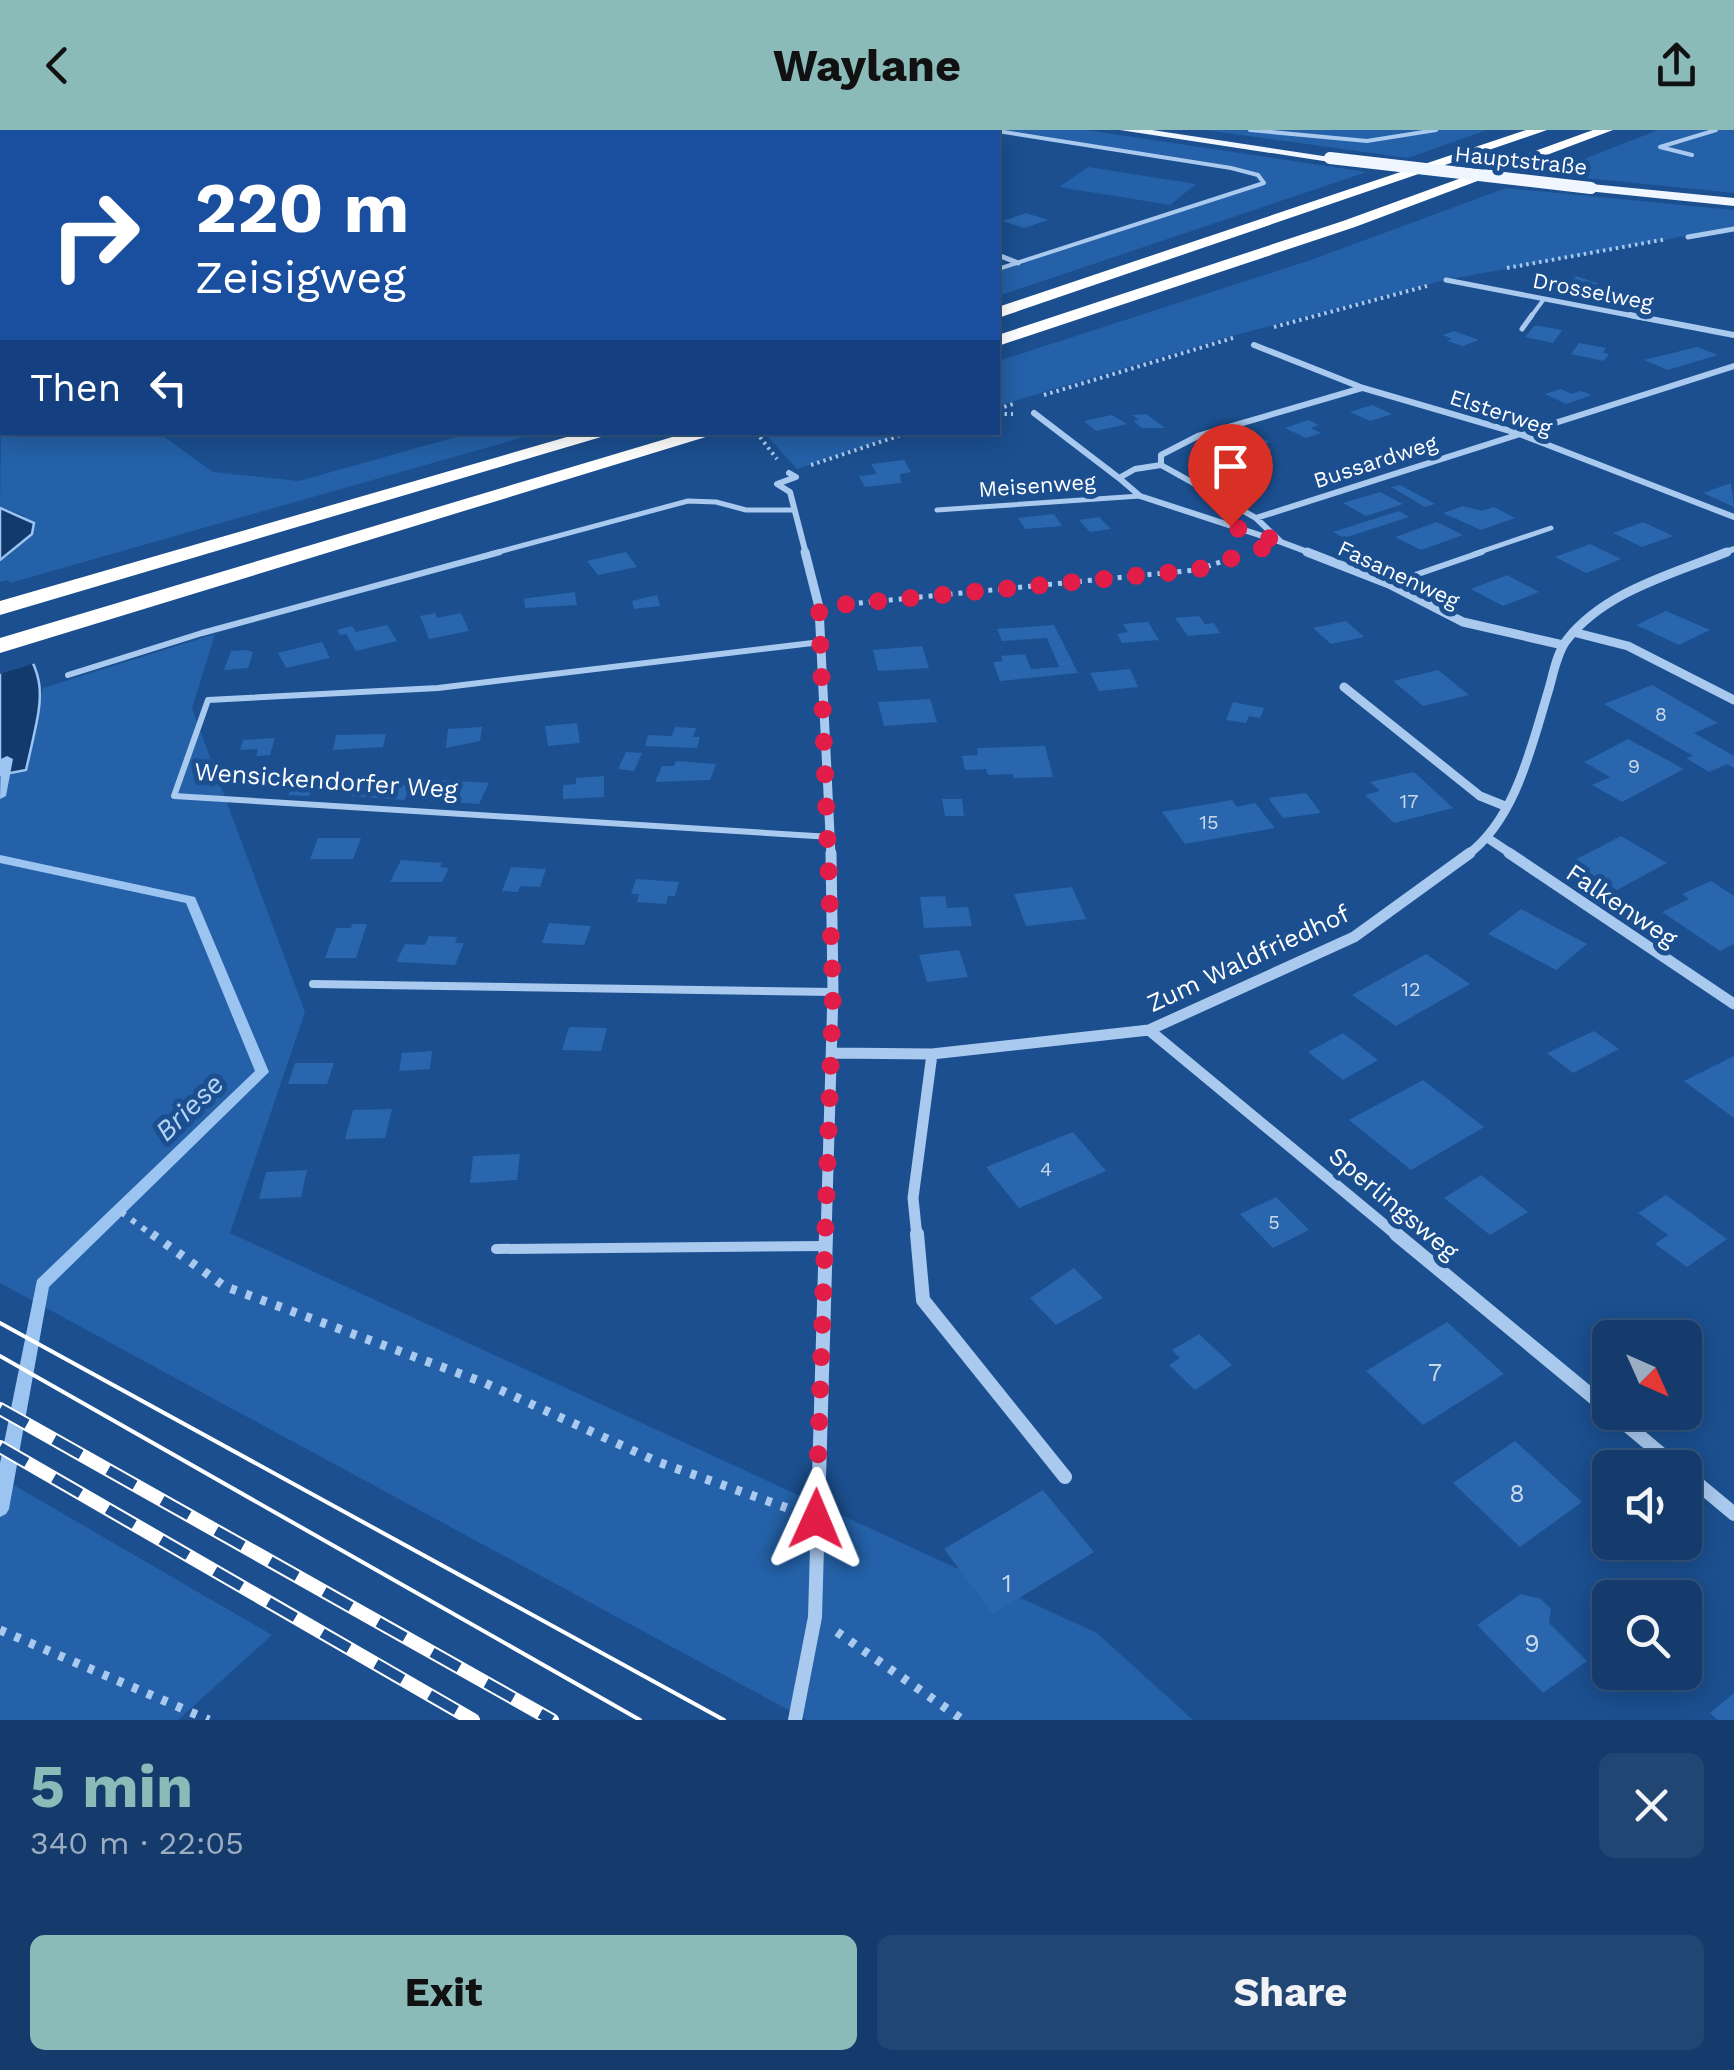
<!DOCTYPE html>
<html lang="en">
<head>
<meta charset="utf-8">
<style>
	:root { --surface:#143b6b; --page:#214673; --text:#f1f3f6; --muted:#9dadc1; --line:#33557e; --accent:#8bbbb9 }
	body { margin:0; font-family:"Work Sans",sans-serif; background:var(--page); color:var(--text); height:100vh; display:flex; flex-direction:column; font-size:38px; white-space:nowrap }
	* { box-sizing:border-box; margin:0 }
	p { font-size:32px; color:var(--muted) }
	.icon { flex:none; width:55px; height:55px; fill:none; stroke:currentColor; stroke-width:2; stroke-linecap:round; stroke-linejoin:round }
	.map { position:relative; height:1590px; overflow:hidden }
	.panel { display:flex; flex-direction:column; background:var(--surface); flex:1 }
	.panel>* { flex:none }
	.guide { position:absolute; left:0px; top:0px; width:1000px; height:305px; box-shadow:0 5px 25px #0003,0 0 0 2px var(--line); background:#1a4fa0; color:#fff; overflow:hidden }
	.needle { width:65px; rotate:135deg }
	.tools { position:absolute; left:1592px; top:1190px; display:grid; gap:20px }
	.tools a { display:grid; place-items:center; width:110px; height:110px; border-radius:15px; background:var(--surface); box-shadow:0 5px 25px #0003,0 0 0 2px var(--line); font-size:50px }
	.pin { position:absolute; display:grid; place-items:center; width:85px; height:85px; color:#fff; margin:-102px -42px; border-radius:50% 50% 50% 0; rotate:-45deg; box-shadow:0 0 10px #0007 }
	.pin .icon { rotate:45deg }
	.me { position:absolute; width:110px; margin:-55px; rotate:1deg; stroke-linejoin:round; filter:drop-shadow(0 0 8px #0008) }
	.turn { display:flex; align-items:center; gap:35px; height:210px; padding:0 30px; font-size:45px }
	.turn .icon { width:130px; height:130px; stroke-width:2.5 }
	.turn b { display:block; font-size:70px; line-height:85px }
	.then { display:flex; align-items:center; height:95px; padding:0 30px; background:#0003; gap:20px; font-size:38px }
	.round { display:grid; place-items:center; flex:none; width:105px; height:105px; border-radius:15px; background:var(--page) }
	.overview { display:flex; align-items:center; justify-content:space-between; height:170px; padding:0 30px }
	h1 { font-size:60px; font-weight:700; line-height:75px; color:var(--accent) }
	.primary-button { display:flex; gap:20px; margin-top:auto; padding:20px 30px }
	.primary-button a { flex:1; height:115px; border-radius:15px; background:var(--accent); color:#111; font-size:40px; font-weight:700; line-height:115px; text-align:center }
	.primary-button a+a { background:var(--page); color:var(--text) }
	header { display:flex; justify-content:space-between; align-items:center; height:130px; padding:0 30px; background:var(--accent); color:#111; font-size:45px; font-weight:700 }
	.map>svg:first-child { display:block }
</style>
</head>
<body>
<header><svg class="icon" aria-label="back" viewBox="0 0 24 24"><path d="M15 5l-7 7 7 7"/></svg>Waylane<svg class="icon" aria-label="share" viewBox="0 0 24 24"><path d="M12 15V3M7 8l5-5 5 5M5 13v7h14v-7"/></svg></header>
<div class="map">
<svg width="1734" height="1590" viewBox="0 0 1734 1590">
	<rect width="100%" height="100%" fill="#1b4f8f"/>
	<!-- green -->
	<path fill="#2461a8" d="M984,0H1086L1367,42L998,166V138L1259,52L1254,46L1233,40Z
		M1205,0H1487L1408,28Z
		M1658,0H1734V63L1546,44Z
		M1088,37L1196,54L1170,75L1059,57Z
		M1506,58L1734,80V97L1445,150L1232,206L998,276V231L1308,131Z
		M2,217V302L159,303L213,342L299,351L470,303H538L10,453L8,450L0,452V430L32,404L23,385L0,378Z
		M779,302H903V303L797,339L767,306Z
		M215,504L192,579L305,882L230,1103L1097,1503L1193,1590H807L0,1153V645L26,640L43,558Z
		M0,1347L272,1505L178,1590H0Z"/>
	<!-- water -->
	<path fill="#123a6d" stroke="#9cc4f0" stroke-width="2.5" d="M0,378L34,393L32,404L0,430Z
		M0,477C50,554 46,552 26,640L0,645Z"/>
	<!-- pier -->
	<path fill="#1b4f8f" d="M0,472L4,474L39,532L0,544Z"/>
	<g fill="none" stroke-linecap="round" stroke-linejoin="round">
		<!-- stream -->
		<path fill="#9cc4f0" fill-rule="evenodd" d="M7,626L13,629L6,666L0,669L1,629Z
			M0,725L195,767L269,942L49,1157L9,1379L6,1384L0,1387V1333L37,1150L255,941L186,773L0,733Z"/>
	</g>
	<!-- building -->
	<path fill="#2a66ad" d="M1026,83L1048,90L1024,98L1003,91Z
		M1576,146L1599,154L1595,159L1611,162L1604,171L1587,168L1590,164L1563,162Z
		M1534,196H1539L1562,200L1553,213L1525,207Z
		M1454,201L1479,210L1463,216L1447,211L1452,209L1443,205Z
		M1579,213L1606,218L1603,223L1609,224L1604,231L1571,224Z
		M1697,217L1718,225L1668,240L1644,230Z
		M1561,259L1572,264L1581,261L1592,265L1566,274L1545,264Z
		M1372,275L1392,284L1370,291L1350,282Z
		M1146,284L1165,298H1142L1133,291L1139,290L1132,285Z
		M1112,285L1127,294L1096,301L1084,291Z
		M1308,290L1319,295L1311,298L1321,303L1306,308L1285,298Z
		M1259,307L1270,312L1262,315L1272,320L1256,325L1235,315Z
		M904,330L911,342L900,344L901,353L865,357L859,346L877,344L871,334Z
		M1052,347L1063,359L1033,363L1027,356L1038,355L1033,350Z
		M1731,353L1734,377L1703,363Z
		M1400,355L1435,374L1425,377L1391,357Z
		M1380,362L1403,374L1366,386L1343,373Z
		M1463,376L1482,381L1494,377L1515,388L1481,400L1443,383Z
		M1399,381L1409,387L1344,408L1333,402Z
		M1054,384L1062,396L1025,399L1018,388Z
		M1099,387L1111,399L1090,402L1079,390Z
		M1437,392L1463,405L1421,420L1395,407Z
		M1643,392L1673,406L1642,417L1613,403Z
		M1590,414L1621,429L1586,443L1555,427Z
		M626,422L637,437L598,445L587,431Z
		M1507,445L1539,462L1503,476L1471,459Z
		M575,462L577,475L525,478L524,469L529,468Z
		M657,465L660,476L634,479L632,471Z
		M1666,481L1710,500L1679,515L1636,495Z
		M435,483L437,488L461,483L469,501L429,509L420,486Z
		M1199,486L1205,494L1214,493L1220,503L1188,506L1175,488Z
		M1346,491L1364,507L1331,514L1313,498Z
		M1148,492L1159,510L1122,513L1117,504L1128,502L1123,494Z
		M387,495L397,511L356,521L346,504L340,505L337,500L352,496L356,502Z
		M1054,495L1078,543L1000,551L993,532L1003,531L1001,526L1025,524L1031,539L1059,537L1047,508L1002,511L997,499Z
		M322,512L330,528L286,538L278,523Z
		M922,516L929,538L878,541L873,520Z
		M247,520L253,522L248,538L224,540L231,521Z
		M1130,539L1138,557L1099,561L1090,543Z
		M1438,540L1469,565L1423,576L1393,551Z
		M1652,555L1718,593L1694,603L1734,626V638L1727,634L1709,642L1686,628L1693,626L1604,574Z
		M930,569L937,592L884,596L878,572Z
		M1233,572L1264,578L1260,588L1249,586L1246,593L1226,590Z
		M577,593L580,613L548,616L545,596Z
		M482,597L480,611L446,618L448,599Z
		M675,597L696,598L693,607H700L697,618L645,616L648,605L672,606Z
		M386,604L383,617L333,620L336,605Z
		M275,608L270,625L256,626L258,619L240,620L243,610Z
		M1628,609L1684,639L1622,672L1592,655L1610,647L1584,632Z
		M1045,616L1053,647L1014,648L1013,644L988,645L986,639L965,640L962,626L978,625L977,618Z
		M626,622L642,623L634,641L618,639Z
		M676,631L716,634L710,650L655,652L662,636H674Z
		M1414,642L1453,678L1394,693L1365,665L1380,661L1370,652Z
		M283,646L320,649L309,666L288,665L292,659L275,658Z
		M604,646V667L563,669V655L576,654V648Z
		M440,650L489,653L479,674L430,671Z
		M361,651L413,655L404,670L351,666Z
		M1306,663L1321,683L1283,688L1268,668Z
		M942,669H962L964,686H945Z
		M1232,670L1237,677L1255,673L1275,698L1185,714L1162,682Z
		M1621,706L1667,733L1617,760L1571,732Z
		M318,708H361L353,729H310Z
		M401,730L442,733L440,737L449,738L442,752H390Z
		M511,737L546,739L540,757L520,756L518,762L502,761Z
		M636,749L679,752L675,766H668L666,774L637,772L639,764H631Z
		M1711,751L1734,766V814L1720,821L1662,782L1689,769L1682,764Z
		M1072,757L1086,789L1026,796L1014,764Z
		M945,766L947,778L968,777L972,796L924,798L920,767Z
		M1521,779L1587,814L1556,840L1488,804Z
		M549,793L591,796L584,815L542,813Z
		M352,794H367L356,828H325L336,798H351Z
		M429,806L457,807L455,813H464L455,835L396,832L405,814L425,815Z
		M959,820L968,847L927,852L919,825Z
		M1426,824L1470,854L1396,896L1352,865Z
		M569,897L607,898L601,921L562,920Z
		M1594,901L1619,919L1573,943L1547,923Z
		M1343,903L1378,930L1343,950L1308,922Z
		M432,921L430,939L399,941L402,923Z
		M1734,926V988L1684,951Z
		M295,933H334L327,954H288Z
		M1423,950L1484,997L1411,1040L1349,990Z
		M392,979L385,1008L345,1009L353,980Z
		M1073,1002L1106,1041L1019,1078L986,1037Z
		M520,1024L517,1050L470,1053L473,1026Z
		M307,1040L301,1067L259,1069L266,1042Z
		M1481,1045L1528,1082L1490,1105L1444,1068Z
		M1666,1065L1727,1109L1687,1137L1655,1114L1668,1105L1638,1083Z
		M1276,1067L1309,1100L1273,1118L1240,1084Z
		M1074,1138L1103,1168L1056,1195L1030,1168Z
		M1447,1192L1504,1244L1423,1295L1366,1241Z
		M1199,1204L1232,1235L1195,1260L1169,1235L1180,1228L1172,1220Z
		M1515,1311L1582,1372L1520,1417L1453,1353Z
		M1043,1360L1094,1422L993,1484L944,1419Z
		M1521,1464L1541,1469L1551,1479L1549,1493L1587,1531L1543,1563L1477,1495Z
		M1734,1563V1590H1718L1710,1583Z"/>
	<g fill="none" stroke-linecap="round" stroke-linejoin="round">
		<!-- path-far3 -->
		<path stroke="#a9c9ee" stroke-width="4" stroke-dasharray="2.5 4" stroke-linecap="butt" d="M1507,138L1667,109
			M1274,197L1427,156
			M1044,265L1233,208
			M998,279L1013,274
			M998,284H1013
			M756,302L777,329
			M811,335L910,302"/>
		<!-- path-far2 -->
		<path stroke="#a9c9ee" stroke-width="5" stroke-dasharray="4 6" stroke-linecap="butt" d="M839,475L1196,440L1242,425"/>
		<!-- path-far1 -->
		<path stroke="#a9c9ee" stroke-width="6" stroke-dasharray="5 8" stroke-linecap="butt" d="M121,1082L155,1107"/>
		<!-- path -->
		<path stroke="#a9c9ee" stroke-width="9" stroke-dasharray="6 10" stroke-linecap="butt" d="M152,1104L224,1156L485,1253L658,1332L793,1380
			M0,1500L209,1590
			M837,1502L963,1590"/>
		<!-- lane-far4 -->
		<path stroke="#a9c9ee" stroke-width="4" d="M991,0L1231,38L1258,45L1264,53L998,139
			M1250,0L1367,11L1436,0
			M1692,25L1660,17L1716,0
			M1530,188L1544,169"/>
		<!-- lane-far3 -->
		<path stroke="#a9c9ee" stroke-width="5" d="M1522,199L1532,185
			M937,380L1140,366
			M491,424L688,371L716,372L746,380H794
			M1474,424L1551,398"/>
		<!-- lane-far2 -->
		<path stroke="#a9c9ee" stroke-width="6" d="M1389,454L1482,422
			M821,512L438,558L208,570L174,666L831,707
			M68,545L202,503L500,422"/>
		<!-- lane-far1 -->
		<path stroke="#a9c9ee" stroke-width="8" d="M313,854L833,862"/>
		<!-- lane -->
		<path stroke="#a9c9ee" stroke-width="10" d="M496,1119L824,1116"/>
		<!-- street-far4 -->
		<path stroke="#a9c9ee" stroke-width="5" d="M1688,107L1734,99
			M998,125L1018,133
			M1446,150L1644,188"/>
		<!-- street-far3 -->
		<path stroke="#a9c9ee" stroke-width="6" d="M1630,185L1734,205
			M1254,215L1363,258L1517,303L1734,387
			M1034,283L1119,348
			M1161,335V325L1198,306L1362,258
			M1161,335L1256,388L1281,412L1140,366L1119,348L1135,339Z
			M789,343L796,347L777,354L790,362L806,424
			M1256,388L1734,236
			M1281,412L1313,424
			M1720,424L1734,419"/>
		<!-- street-far2 -->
		<path stroke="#a9c9ee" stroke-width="9" d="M805,422L819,477L831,725
			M1307,422L1389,454L1463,492L1563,515
			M1573,502L1628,516L1734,570
			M1344,557L1480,666L1505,676
			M1489,709L1513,725
			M1467,725C1515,690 1531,618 1548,562C1553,546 1556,525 1566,511C1603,462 1672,444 1727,422"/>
		<!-- street-far1 -->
		<path stroke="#a9c9ee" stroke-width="11" d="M1509,723L1734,874
			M1149,900L1399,1107
			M833,923L932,924L1149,900L1354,807L1470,723
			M826,1107L833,862L831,723
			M917,1107L913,1068L932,924"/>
		<!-- street -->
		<path stroke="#a9c9ee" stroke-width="14" d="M917,1104L923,1170L1065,1347
			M1396,1104L1610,1281
			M1611,1282L1678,1338
			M1685,1343L1734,1384
			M795,1590L815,1487L826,1104"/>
		<!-- primary -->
		<path fill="#f0f6ff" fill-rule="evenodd" d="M1120,0H1152L1336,28L1330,32Z
			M1591,54L1734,68V76L1587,61V55Z"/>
		<!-- highway -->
		<path fill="#fff" fill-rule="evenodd" d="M1526,0H1547L998,188V177Z
			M1593,0H1613L1355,97L998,216V205L1343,91Z
			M584,302H618L0,485V471Z
			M689,302H722L0,523V508Z"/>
		<!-- tram -->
		<path stroke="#fff" stroke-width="4" d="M0,1193L724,1590
			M0,1226L640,1590"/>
		<!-- rail casing -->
		<g stroke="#fff" stroke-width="14">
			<path id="rail" d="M0,1279L552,1590
				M0,1317L473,1590"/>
		</g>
		<!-- rail -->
		<use href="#rail" stroke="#1b4f8f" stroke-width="10" stroke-dasharray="31" stroke-linecap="butt"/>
		<!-- primary-bridge -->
		<path stroke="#f0f6ff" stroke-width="12" d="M1330,28L1591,58"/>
	</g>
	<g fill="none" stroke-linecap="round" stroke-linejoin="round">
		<!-- route -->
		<path stroke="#e11d48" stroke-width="18" stroke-dasharray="0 32.4" d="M816,1389L833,862L819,477L1196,440L1281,412L1230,396"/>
	</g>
	<g text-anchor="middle" stroke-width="10" stroke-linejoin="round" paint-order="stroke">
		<!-- number labels -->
		<g font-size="20" fill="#cad9ea">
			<text x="1661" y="591">8</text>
			<text x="1634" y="643">9</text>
			<text x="1409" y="678">17</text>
			<text x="1209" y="699">15</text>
			<text x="1411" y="866">12</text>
			<text x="1046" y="1046">4</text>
			<text x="1274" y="1099">5</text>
		</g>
		<!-- far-street labels -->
		<g font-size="22" fill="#fff" stroke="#1b4f8f">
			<text transform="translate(1521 30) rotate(6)" y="8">Hauptstraße</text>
			<text transform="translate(1593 161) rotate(11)" y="8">Drosselweg</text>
			<text transform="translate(1501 282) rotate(18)" y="8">Elsterweg</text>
			<text transform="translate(1375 331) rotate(-18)" y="8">Bussardweg</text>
			<text transform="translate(1037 355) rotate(-4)" y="8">Meisenweg</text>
			<text transform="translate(1399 444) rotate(25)" y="8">Fasanenweg</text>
		</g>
		<!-- street labels -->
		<g font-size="25" fill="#fff" stroke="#1b4f8f">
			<text transform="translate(326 650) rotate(4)" y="9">Wensickendorfer Weg</text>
			<text transform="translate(1622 775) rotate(34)" y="9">Falkenweg</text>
			<text transform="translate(1248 828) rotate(-25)" y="9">Zum Waldfriedhof</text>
			<text transform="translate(1394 1073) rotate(40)" y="9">Sperlingsweg</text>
		</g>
		<!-- near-number labels -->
		<g font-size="25" fill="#cad9ea">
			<text x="1435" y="1251">7</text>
			<text x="1517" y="1372">8</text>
			<text x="1007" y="1462">1</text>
			<text x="1532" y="1522">9</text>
		</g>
		<!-- water labels -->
		<g font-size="28" font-style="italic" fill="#b5d3f5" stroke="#1b4f8f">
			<text transform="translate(189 977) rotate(-44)" y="10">Briese</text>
		</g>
	</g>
</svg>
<div class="tools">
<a><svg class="needle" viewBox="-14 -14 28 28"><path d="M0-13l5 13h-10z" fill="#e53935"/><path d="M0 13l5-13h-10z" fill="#9dadc1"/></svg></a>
<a><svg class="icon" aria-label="sound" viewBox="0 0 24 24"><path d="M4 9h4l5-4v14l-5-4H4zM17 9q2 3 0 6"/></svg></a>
<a><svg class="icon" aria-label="search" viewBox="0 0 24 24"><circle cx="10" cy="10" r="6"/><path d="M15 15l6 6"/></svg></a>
</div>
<div class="pin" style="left:1230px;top:396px;background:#d93025"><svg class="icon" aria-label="arrive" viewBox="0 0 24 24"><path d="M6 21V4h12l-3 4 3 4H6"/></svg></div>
<svg class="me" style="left:816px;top:1389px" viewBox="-20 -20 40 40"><path d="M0-17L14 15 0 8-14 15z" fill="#e11d48" stroke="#fff" stroke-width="4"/></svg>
<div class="guide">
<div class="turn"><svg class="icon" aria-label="right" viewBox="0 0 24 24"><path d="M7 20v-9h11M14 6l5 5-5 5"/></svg><div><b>220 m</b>Zeisigweg</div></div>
<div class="then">Then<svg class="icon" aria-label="left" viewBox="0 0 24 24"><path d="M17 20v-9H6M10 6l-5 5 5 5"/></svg></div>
</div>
</div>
<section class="panel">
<div class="overview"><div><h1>5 min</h1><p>340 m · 22:05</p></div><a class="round"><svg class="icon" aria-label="close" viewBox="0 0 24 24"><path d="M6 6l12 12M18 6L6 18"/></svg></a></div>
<div class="primary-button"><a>Exit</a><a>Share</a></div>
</section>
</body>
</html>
